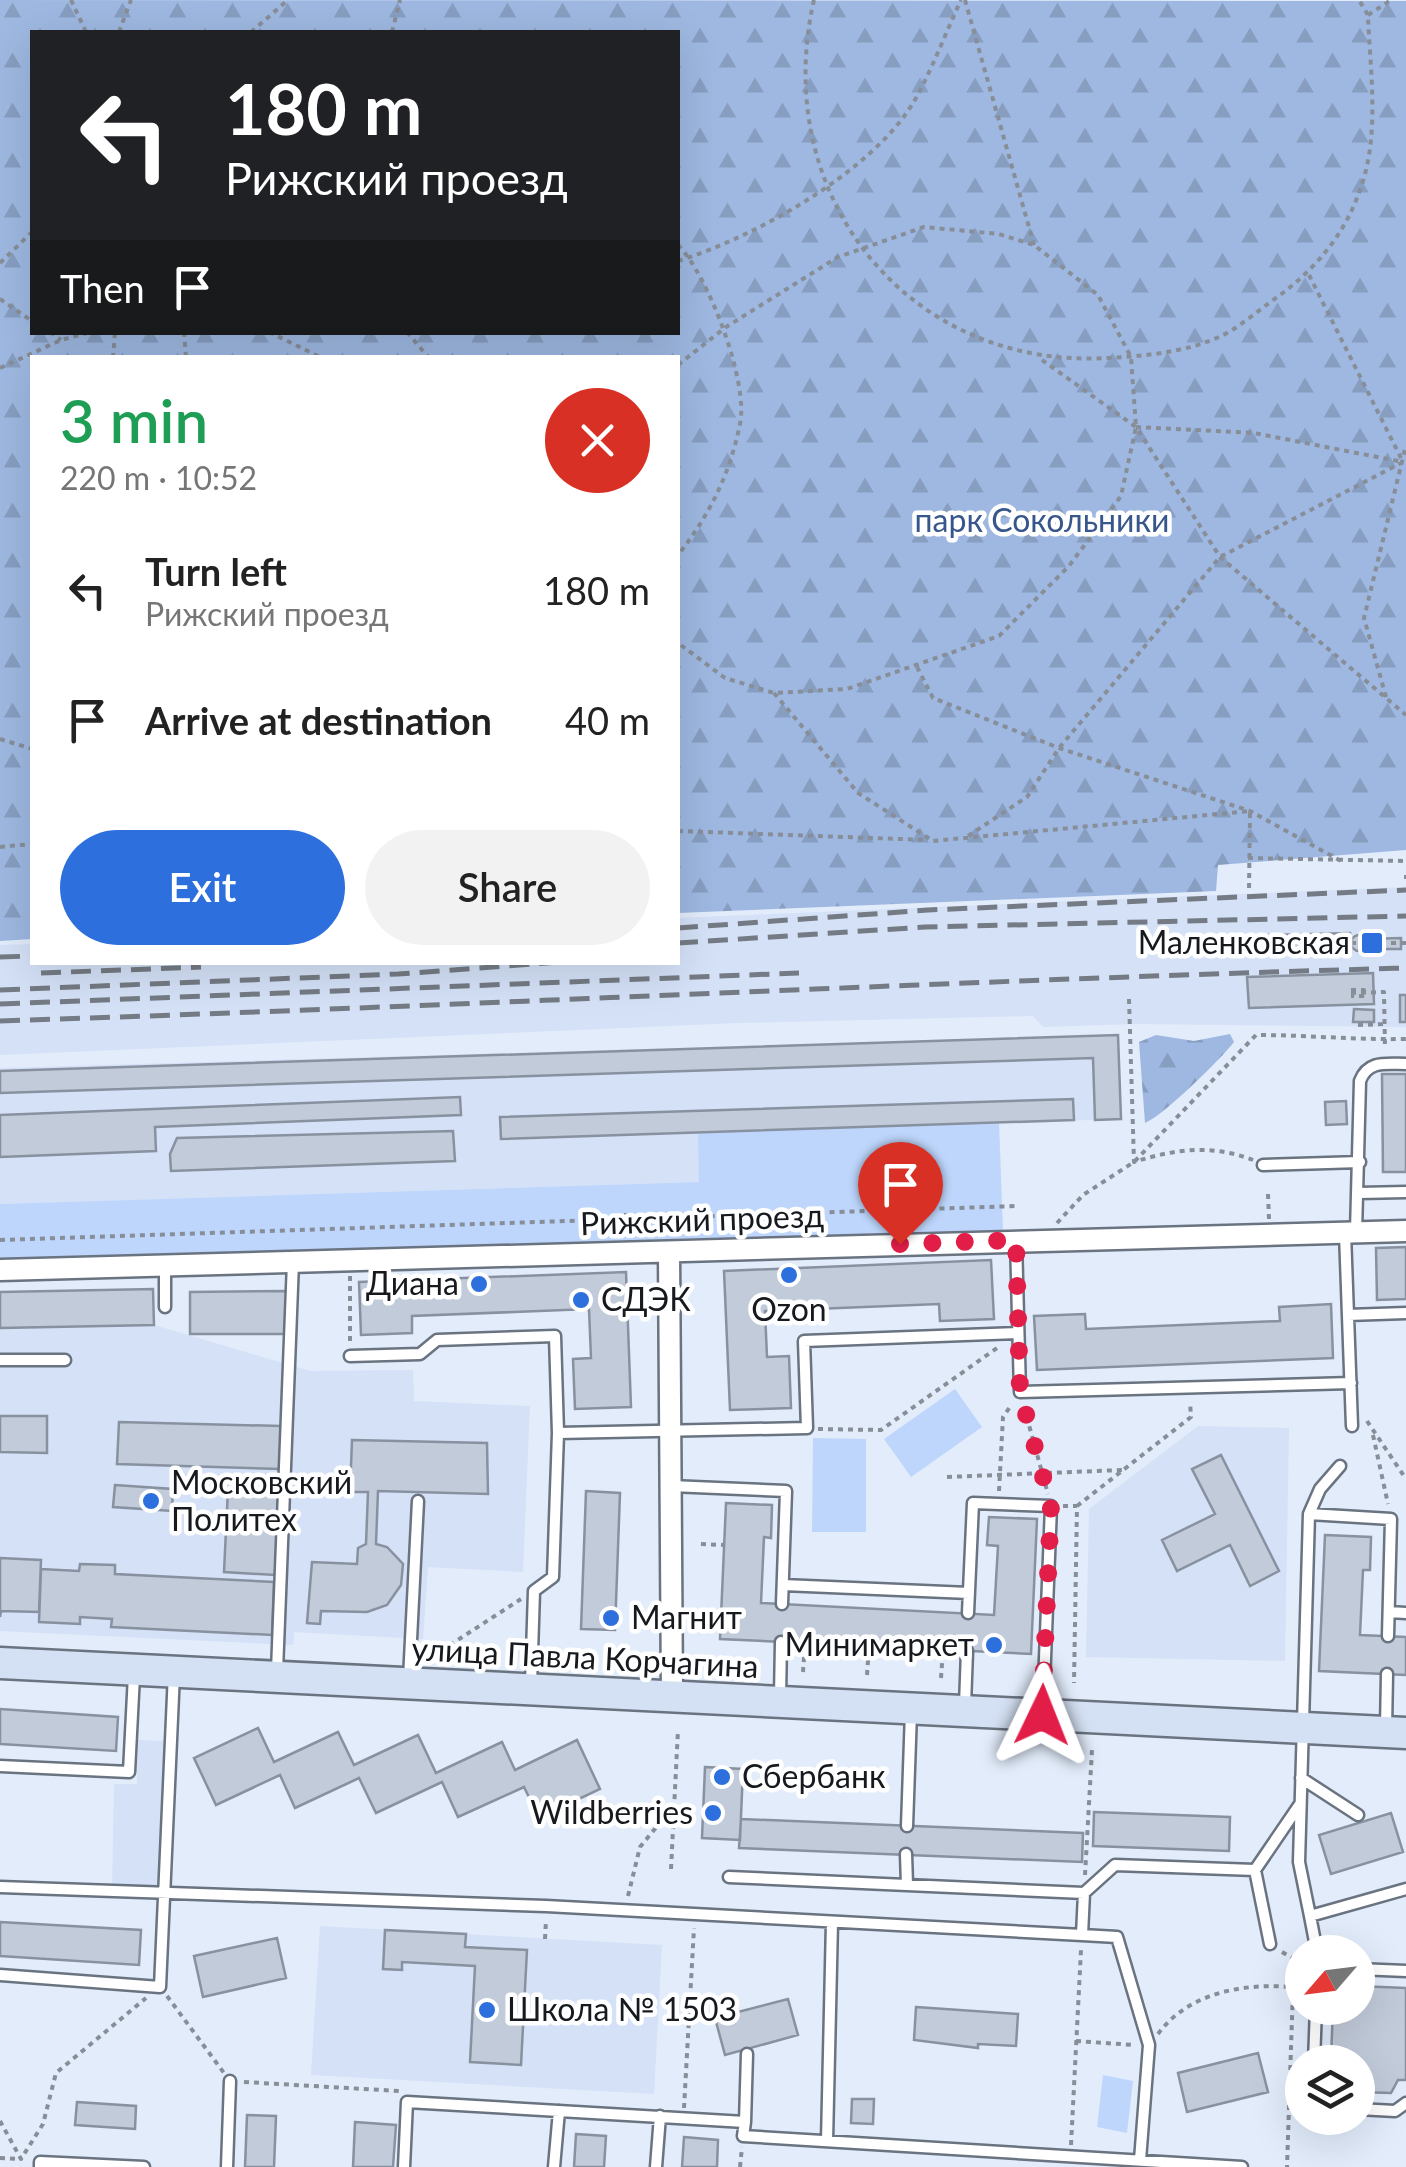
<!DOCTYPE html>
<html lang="en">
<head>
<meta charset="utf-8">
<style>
	:root { --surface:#fff; --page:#f2f2f2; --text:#222; --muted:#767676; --accent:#2d6fdc }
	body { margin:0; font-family:Lato,sans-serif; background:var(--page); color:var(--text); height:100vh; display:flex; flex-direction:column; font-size:38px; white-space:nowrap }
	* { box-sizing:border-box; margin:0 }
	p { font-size:32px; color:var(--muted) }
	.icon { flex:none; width:55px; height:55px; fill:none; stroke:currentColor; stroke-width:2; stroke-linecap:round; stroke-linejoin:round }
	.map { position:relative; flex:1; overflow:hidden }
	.side { position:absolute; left:30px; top:355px; width:650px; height:610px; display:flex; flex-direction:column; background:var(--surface); border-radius:0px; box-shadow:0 10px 40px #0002 }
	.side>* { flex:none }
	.hud { position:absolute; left:30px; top:30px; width:650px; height:305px; border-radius:0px; box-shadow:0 10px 40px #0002; background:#202124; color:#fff; overflow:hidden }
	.needle { width:65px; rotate:242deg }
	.tools { position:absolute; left:1285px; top:1935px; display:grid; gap:20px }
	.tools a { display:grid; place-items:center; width:90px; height:90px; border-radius:50%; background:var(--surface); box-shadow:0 10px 40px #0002; font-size:50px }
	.pin { position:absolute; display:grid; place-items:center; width:85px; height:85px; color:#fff; margin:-102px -42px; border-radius:50% 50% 50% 0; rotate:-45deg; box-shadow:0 0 10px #0007 }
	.pin .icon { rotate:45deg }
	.me { position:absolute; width:110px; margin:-55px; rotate:2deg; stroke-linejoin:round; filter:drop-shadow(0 0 8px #0008) }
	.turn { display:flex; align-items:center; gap:35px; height:210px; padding:0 30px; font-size:45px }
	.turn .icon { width:130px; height:130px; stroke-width:2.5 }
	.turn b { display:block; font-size:70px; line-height:85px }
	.then { display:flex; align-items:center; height:95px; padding:0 30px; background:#0003; gap:20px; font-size:38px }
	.round { display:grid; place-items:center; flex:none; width:105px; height:105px; border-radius:52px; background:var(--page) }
	.headline { display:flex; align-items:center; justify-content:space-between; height:170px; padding:0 30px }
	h1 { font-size:60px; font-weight:600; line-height:75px; color:#1e9e55 }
	.action { display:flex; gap:20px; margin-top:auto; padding:20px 30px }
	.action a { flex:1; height:115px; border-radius:60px; background:var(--accent); color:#fff; font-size:40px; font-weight:600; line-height:115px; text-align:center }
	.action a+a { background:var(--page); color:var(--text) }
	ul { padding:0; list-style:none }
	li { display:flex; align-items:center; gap:30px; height:130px; padding:0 30px }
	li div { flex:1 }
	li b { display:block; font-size:38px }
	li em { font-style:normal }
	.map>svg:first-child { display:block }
</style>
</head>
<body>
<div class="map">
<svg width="1406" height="2167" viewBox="0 0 1406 2167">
	<defs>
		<pattern id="forest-firs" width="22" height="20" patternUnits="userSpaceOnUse" patternTransform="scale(2.5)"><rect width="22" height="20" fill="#9eb8e1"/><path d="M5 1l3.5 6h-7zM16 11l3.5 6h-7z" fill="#879ec1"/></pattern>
	</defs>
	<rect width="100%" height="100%" fill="#e2ecfb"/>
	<!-- built -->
	<path fill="#d4e1f7" d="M1406,887V1027L1136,1024L1043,1027L1033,1016L738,1023L0,1055V945L32,944V962H678V918Z
		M1118,1035L1121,1119L699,1132L700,1182L0,1204V1068Z
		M154,1325L310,1371L413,1370L414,1401L530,1406L523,1572L428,1567L423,1639L294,1632L293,1645L0,1631V1328Z
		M1198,1426L1289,1428L1285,1661L1086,1657L1089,1509Z
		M138,1740L165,1741L162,1890L112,1889L114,1784H137Z
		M320,1926L662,1945L654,2094L311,2075Z"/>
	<!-- green -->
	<path fill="#bed6fc" d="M999,1123L1003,1230L0,1262V1204L699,1182L698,1132Z
		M955,1389L982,1427L911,1477L884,1439Z
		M813,1438L866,1439V1532H812Z
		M1103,2075L1133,2081L1127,2133L1097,2127Z"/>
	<!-- forest -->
	<path fill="url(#forest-firs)" fill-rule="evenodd" d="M0,0L1406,1V850L1218,865L1216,891L678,913V358H32V939L0,941ZM32,32H678V332H32Z
		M1230,1034L1234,1042C1221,1059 1163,1116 1145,1123L1139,1042L1156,1035L1194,1041Z"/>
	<!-- building -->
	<path fill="#c2cbda" stroke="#88919f" stroke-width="2.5" d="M1350,933L1351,952L1269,953V935Z
		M1351 943a8 8 0 1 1 16 0a8 8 0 1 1-16 0Z
		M1401,938V949H1368L1367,939Z
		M1373,973L1374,1004L1249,1008L1247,977Z
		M1400,995H1406V1022H1400Z
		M1354,1009L1374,1010V1022H1353Z
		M1118,1035L1121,1119L1095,1120L1093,1058L0,1093V1071Z
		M1382,1074H1406V1172H1383Z
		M460,1097L461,1115L155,1127L156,1151L0,1157V1115Z
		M1073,1099L1074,1120L501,1139L500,1117Z
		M1346,1101L1347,1124L1326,1125L1325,1102Z
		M453,1131L455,1161L171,1171L170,1154L177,1138Z
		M1406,1247V1299L1377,1300L1376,1248Z
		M991,1260L994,1319L940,1321L939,1304L765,1311L767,1357L789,1356L791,1408L730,1410L724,1271Z
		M626,1272L631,1407L575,1409L573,1359L591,1358L589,1309L412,1316V1333L361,1335L359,1282Z
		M153,1289L154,1325L0,1328V1292Z
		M288,1291V1316H296V1334H190V1292Z
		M1331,1304L1333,1358L1037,1370L1034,1316L1085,1314L1086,1329L1280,1321L1279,1307Z
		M0,1416H47V1453L0,1452Z
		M119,1422L281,1426L280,1469L117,1464Z
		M352,1440L487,1443L488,1494L378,1491L376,1544L387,1547L403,1564L401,1585L387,1605L367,1612L321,1611L320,1624L307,1623L312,1562L357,1564L358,1548L366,1544L368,1492H350Z
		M1221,1455L1279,1571L1250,1586L1230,1545L1177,1571L1162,1540L1215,1514L1192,1469Z
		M115,1485L173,1489L172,1511L113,1507Z
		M228,1489L279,1492L275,1575L224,1572Z
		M586,1491L620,1493L615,1630L581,1629Z
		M726,1503L772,1505L771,1538L764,1537L761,1603L994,1615L998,1546L987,1545L989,1517L1037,1519L1031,1654L720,1639Z
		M1325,1535L1371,1537L1370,1570H1363L1360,1635L1406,1637V1675L1319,1671Z
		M0,1558L41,1560L39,1612L1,1611L0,1617Z
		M80,1564L115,1565V1574L274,1582L272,1635L111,1627L112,1619L80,1617V1624L39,1622L41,1569L79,1571Z
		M0,1709L118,1717L116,1751L0,1744Z
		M258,1728L274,1762L338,1732L354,1765L418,1735L436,1773L502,1742L515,1770L577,1740L600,1789L539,1818L524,1787L458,1817L442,1782L376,1813L359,1778L295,1808L280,1775L216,1805L194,1758Z
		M705,1767L743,1769L740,1840L702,1838Z
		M1094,1812L1230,1817L1229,1851L1093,1846Z
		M1391,1813L1403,1852L1331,1874L1319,1835Z
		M741,1819L1083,1833L1082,1862L739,1848Z
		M0,1922L141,1930L139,1965L0,1956Z
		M385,1930L466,1934L465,1947L527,1950L521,2065L470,2062L475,1966L402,1962V1970L383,1969Z
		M277,1938L286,1978L203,1997L194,1956Z
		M1358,1986L1406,1988V2080H1398L1391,2093L1358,2092V2062L1331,2058L1333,2008H1358Z
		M788,1999L798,2035L725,2055L715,2018Z
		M916,2007L1018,2014L1016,2046L978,2044V2048L914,2040Z
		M1258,2053L1268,2092L1187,2112L1178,2073Z
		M852,2099H874L873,2124L851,2123Z
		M77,2102L136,2106L135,2129L75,2125Z
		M247,2115L276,2116L274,2167H245Z
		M355,2122L396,2125L393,2167H353Z
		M576,2134L606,2136L604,2167H574Z
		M684,2137L718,2140L717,2167H682Z"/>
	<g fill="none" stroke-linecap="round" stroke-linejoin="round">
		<!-- lane casing -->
		<g stroke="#6a7380" stroke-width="15">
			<path id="lane" d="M1263,1165L1360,1162
				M1359,1193L1406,1192
				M1356,1232L1360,1081C1368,1060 1386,1064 1406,1064
				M1345,1233L1352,1426
				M1016,1240L1020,1392L1351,1383
				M165,1266V1307
				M1348,1315L1406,1313
				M350,1356L420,1354L437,1340L555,1336L558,1433L553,1577L534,1591L531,1684
				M0,1360H65
				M558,1433L807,1428L804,1341L1018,1333
				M671,1486L786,1491L782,1604
				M1309,1514L1320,1489L1340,1466
				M783,1585L969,1593
				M1389,1612L1406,1613
				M968,1613L973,1503L1051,1506L1043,1709
				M1388,1636L1391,1519L1309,1514L1299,1862L1310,1916L1406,1889
				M277,1671L293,1262
				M409,1679L418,1501
				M780,1696L781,1642
				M965,1705L967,1651
				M1386,1728L1387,1674
				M0,1766L129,1772L134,1675
				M1301,1778L1358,1815
				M907,1826L911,1712
				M906,1854L907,1885
				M1255,1870L1270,1944
				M729,1877L1084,1893L1115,1865L1255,1870L1300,1804
				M0,1887L546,1906L1082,1935L1084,1893
				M1310,1916L1317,1952
				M1082,1935L1117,1937L1149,2045L1140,2160
				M1358,1969L1406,1971
				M0,1975L160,1987L174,1673
				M1314,2062L1316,2008
				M1358,2109L1395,2111L1406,2103
				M745,2122L747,2054
				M827,2141L832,1922
				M40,2167V2162L144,2167
				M227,2167L230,2081
				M404,2167L407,2102L745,2122L743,2136L1242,2167
				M554,2167L559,2111
				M656,2167L660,2116"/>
		</g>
		<!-- street casing -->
		<g stroke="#6a7380" stroke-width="25">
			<path id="street" d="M669,1252L672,1697
				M0,1270L1406,1231"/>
		</g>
		<!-- secondary casing -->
		<g stroke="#6a7380" stroke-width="35">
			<path id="secondary" d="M0,1663L1406,1733"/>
		</g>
		<!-- path -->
		<path stroke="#878e98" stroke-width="4" stroke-dasharray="5 5" stroke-linecap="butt" d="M71,0L86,32
			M814,0C769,195 908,370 1108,358C1146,356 1185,352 1219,337C1237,329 1254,314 1269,303C1312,273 1344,238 1361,187C1380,133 1370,71 1368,15L1359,0
			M965,0L1034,245
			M1368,15L1391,0
			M119,32L131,0
			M251,32L288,0
			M392,32L400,0
			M678,245C708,275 749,382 740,424C730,474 709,516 678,555
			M678,261C755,237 875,171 916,98C933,67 946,32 961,0
			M0,263L32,232
			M1309,275L1403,462
			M0,299L32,321
			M50,332L61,340
			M184,332L186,358
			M269,332L322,358
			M407,332L429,358
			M113,358L115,332
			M1042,360L1136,427L1220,557L1406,715
			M678,365L726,327L838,257L924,227L999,234L1034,245L1098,295L1131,357L1136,427L1121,496L1069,566L999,636L847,689L774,693L725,678L678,643
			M0,368L61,340L91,332
			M1136,427L1254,433L1403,462
			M917,667L933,698L1059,748L1250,811L1341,861
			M774,693L858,793L933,841L1250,811L1249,890
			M1386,697L1364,618L1406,445
			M0,739L32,749
			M678,831L928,840
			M968,836L1027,797L1059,748L1220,557L1403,462
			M0,847L32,844
			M1248,858L1406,861
			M1404,877H1406
			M1351,943H1406
			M1351,990H1364L1365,996H1351
			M1351,993L1384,992L1385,1049
			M1129,999L1134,1162C1175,1149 1212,1144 1253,1160
			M1358,1025L1385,1024
			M1268,1194L1269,1219
			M626,1213L627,1233
			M1057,1223L1083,1195L1134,1162L1256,1035C1307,1035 1355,1040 1406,1039
			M0,1240L1016,1206
			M350,1276V1341
			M1024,1407L1048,1494
			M1367,1421L1406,1479
			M818,1429L881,1430L997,1348
			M1373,1435L1388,1504
			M947,1477L1122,1470
			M999,1491L1003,1417L1012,1404
			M1063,1506H1077L1074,1683
			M1077,1506L1191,1417L1190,1402
			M701,1544L724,1545
			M433,1656L521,1599
			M631,1671L646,1665
			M803,1672L805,1643
			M867,1675L869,1646
			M941,1678L943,1650
			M671,1869L678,1730
			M1085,1875L1092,1750
			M628,1896L640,1847L672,1808
			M545,1939L546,1920
			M1282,1952L1294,1959L1287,2167
			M167,1996L224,2073
			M1158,2034C1189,1992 1244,1983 1293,1987
			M1076,2041L1134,2045
			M244,2082L399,2091
			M684,2108L694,1928
			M0,2121L21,2159L43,2124L56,2073L146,1998
			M1071,2145L1081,1950
			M0,2158L20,2159
			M740,2167L742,2147"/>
		<!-- lane -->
		<use href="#lane" stroke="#fff" stroke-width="10"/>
		<!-- street -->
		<use href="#street" stroke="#fff" stroke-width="20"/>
		<!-- secondary -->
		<use href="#secondary" stroke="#d4e0f3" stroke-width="30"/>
		<!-- rail -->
		<path stroke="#757b84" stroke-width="5" stroke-dasharray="20 10" stroke-linecap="butt" d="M678,928L928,910L1406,890
			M678,943L925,927L1406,916
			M0,957L32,956
			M41,973L201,967
			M0,990L398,974L559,962
			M0,1004L799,973
			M0,1021C469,1006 937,981 1406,968"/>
	</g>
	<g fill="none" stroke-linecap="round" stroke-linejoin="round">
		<!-- route -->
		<path stroke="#e11d48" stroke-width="18" stroke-dasharray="0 32.4" d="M900,1244L1016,1240L1020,1392L1051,1506L1042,1715"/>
	</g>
	<!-- markers -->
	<g fill="#2d6fdc" stroke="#fff" stroke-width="4">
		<rect x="1360" y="931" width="24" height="24" rx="5"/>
		<circle cx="789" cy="1275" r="10"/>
		<circle cx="479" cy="1284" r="10"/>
		<circle cx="581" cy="1300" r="10"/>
		<circle cx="151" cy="1501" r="10"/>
		<circle cx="611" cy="1618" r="10"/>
		<circle cx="994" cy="1645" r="10"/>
		<circle cx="722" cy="1777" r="10"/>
		<circle cx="713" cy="1813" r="10"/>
		<circle cx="487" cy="2010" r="10"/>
	</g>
	<g text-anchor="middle" stroke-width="9" stroke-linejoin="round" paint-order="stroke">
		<!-- park labels -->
		<g font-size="32" fill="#36568c" stroke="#fff">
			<text x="1042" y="532">парк Сокольники</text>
		</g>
		<!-- poi labels -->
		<g font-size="32" fill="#16191e" stroke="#fff" text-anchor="start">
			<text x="1350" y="954" text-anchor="end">Маленковская</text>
			<text x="459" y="1295" text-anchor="end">Диана</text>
			<text x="601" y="1311">СДЭК</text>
			<text x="789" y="1321" text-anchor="middle">Ozon</text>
			<text x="171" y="1494">Московский<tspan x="171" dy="37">Политех</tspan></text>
			<text x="631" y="1629">Магнит</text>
			<text x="974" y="1656" text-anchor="end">Минимаркет</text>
			<text x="742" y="1788">Сбербанк</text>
			<text x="693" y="1824" text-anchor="end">Wildberries</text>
			<text x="507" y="2021">Школа № 1503</text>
		</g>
		<!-- street labels -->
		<g font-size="32" fill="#16191e" stroke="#fff">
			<text transform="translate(702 1220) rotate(-2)" y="11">Рижский проезд</text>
			<text transform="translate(585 1658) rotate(3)" y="11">улица Павла Корчагина</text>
		</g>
	</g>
</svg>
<div class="tools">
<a><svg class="needle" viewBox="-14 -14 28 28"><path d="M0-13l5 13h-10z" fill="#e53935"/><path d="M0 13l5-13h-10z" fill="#767676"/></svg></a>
<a><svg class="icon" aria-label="layers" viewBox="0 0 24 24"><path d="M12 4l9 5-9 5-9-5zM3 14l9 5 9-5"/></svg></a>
</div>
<div class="pin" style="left:900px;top:1244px;background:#d93025"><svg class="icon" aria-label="arrive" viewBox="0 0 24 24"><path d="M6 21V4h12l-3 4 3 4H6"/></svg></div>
<svg class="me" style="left:1042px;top:1715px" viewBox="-20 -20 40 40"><path d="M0-17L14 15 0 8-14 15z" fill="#e11d48" stroke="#fff" stroke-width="4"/></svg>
<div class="hud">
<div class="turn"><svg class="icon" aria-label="left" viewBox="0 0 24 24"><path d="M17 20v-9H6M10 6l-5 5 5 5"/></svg><div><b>180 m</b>Рижский проезд</div></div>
<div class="then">Then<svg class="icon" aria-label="arrive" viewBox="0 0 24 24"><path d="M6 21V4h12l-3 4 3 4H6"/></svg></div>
</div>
<section class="side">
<div class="headline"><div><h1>3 min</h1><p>220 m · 10:52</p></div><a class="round" style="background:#d93025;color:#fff"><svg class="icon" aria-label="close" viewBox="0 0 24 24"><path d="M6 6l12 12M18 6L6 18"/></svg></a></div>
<ul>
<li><svg class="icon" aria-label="left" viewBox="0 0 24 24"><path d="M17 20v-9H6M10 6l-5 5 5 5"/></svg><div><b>Turn left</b><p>Рижский проезд</p></div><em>180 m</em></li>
<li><svg class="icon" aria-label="arrive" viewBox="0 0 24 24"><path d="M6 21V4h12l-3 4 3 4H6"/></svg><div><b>Arrive at destination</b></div><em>40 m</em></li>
</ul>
<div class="action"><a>Exit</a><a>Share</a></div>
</section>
</div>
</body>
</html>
